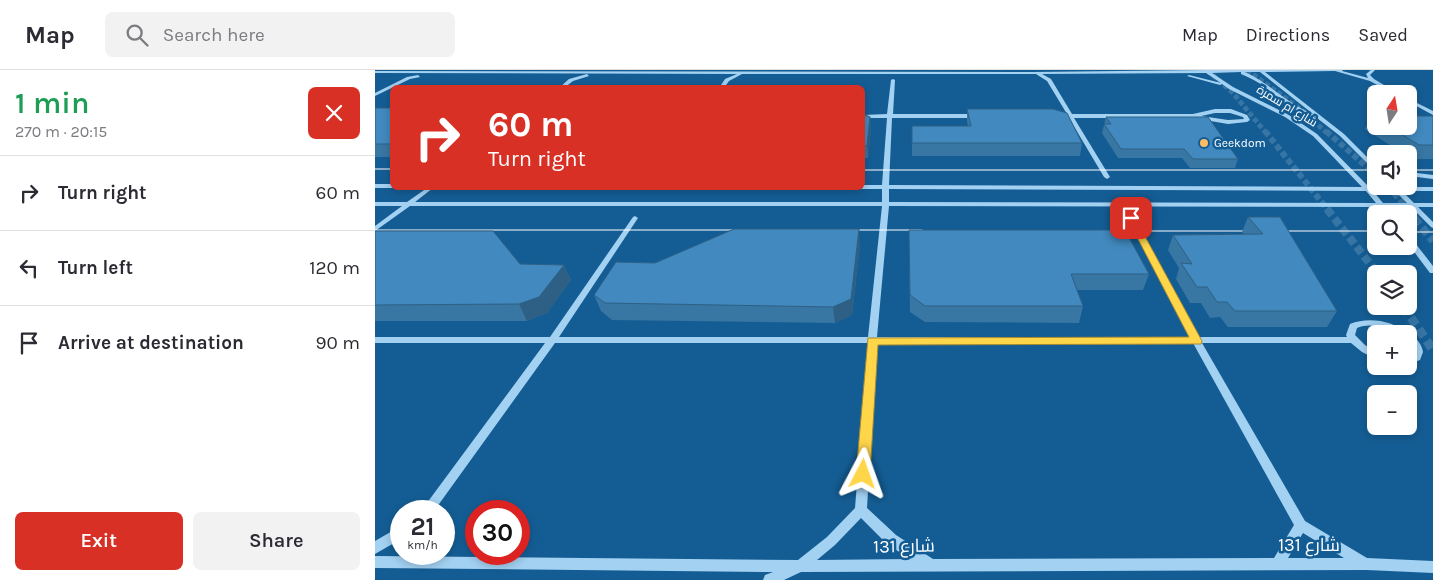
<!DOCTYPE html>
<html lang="en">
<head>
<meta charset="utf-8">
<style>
	:root { --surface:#fff; --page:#f2f2f3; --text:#2b2b33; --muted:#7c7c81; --line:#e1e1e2; --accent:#d93025 }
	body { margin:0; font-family:Karla,Cairo,sans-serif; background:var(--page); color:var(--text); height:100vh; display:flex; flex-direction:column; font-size:19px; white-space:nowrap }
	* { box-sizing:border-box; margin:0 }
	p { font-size:16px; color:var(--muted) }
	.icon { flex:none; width:28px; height:28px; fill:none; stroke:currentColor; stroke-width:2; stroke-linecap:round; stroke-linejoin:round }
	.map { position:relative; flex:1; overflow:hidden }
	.details { display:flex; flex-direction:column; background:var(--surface); width:375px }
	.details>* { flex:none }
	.top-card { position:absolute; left:15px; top:15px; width:475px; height:105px; border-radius:8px; box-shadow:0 2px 8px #0003; background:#d93025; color:#fff; overflow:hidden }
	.needle { width:32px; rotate:12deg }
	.tools { position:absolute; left:992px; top:15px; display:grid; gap:10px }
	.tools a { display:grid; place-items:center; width:50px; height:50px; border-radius:8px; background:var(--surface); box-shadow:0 2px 8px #0003; font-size:25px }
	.speed { position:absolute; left:15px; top:430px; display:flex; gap:10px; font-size:25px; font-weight:700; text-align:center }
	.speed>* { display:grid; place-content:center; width:65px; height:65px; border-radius:50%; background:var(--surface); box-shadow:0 2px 8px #0003; line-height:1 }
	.speed small { font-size:12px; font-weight:400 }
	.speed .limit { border:8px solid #d22; background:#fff; color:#111 }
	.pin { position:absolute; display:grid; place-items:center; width:42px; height:42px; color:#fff; margin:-21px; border-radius:10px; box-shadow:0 2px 8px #0006 }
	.me { position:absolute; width:55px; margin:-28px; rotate:4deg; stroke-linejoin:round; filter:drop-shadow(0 0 4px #0008) }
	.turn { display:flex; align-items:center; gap:18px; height:105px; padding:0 15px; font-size:22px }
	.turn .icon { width:65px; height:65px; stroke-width:2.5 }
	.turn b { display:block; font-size:35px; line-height:42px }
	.round { display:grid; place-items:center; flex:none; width:52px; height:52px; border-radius:8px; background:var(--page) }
	.summary { display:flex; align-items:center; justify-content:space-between; height:85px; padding:0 15px }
	h1 { font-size:30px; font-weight:600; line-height:38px; color:#1e9e55 }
	.cta { display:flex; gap:10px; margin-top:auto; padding:10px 15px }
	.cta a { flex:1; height:58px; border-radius:8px; background:var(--accent); color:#fff; font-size:20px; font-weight:600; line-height:58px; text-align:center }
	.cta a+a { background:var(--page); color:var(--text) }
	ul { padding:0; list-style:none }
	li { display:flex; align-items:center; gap:15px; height:75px; padding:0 15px; border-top:1px solid var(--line) }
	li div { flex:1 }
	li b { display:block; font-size:19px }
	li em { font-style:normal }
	header { display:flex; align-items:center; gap:30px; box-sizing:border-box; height:70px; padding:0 25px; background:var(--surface); border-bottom:1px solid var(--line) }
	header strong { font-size:24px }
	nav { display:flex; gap:28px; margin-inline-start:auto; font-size:18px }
	.search { width:350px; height:45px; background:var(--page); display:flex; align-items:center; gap:12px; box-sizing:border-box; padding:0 18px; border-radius:8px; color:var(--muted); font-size:19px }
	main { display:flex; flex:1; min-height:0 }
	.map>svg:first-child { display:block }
</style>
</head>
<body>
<header>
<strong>Map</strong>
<div class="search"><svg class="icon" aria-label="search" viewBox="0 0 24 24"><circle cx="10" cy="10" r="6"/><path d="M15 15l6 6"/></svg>Search here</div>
<nav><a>Map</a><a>Directions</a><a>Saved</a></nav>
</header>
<main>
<section class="details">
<div class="summary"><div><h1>1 min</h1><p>270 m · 20:15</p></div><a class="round" style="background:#d93025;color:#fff"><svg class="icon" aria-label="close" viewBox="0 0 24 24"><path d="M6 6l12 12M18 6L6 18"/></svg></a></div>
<ul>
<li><svg class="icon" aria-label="right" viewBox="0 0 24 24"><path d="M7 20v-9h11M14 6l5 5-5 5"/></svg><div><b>Turn right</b></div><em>60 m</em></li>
<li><svg class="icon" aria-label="left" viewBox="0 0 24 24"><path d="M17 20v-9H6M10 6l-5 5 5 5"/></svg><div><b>Turn left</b></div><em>120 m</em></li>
<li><svg class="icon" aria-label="arrive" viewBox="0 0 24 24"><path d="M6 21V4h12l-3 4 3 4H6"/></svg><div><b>Arrive at destination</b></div><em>90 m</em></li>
</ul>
<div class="cta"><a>Exit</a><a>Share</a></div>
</section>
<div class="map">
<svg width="1058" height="510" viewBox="0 0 1058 510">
	<rect width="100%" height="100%" fill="#145d94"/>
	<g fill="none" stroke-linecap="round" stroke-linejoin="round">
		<!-- minor-tunnel-far3 -->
		<path stroke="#3775a4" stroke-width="5" stroke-dasharray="5 2.5" stroke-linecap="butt" d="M832,0L858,23L891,63
			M872,0L924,38L952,63"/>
		<!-- minor-tunnel-far2 -->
		<path stroke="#3775a4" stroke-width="6" stroke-dasharray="6 3" stroke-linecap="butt" d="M890,61L953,140
			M951,61L1001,105
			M1013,116L1033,140"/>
		<!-- minor-tunnel-far1 -->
		<path stroke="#3775a4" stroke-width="8" stroke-dasharray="8 4" stroke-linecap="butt" d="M952,139L1003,204
			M1032,139L1058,171"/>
		<!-- minor-tunnel -->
		<path stroke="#3775a4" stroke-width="9" stroke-dasharray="9 5" stroke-linecap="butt" d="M1028,236L1058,280"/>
		<!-- minor -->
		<path fill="#a3d1f2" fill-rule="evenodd" d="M831,0H968L967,1L993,8L991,4L996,0H1000L995,5L999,9L1024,24H1018L995,11L960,1L890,2L969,64L1001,96V101L999,100L965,66L942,48C925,49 899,23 884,13C879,10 873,7 866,4V2L837,3L858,17L914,45L942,64L994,117H1058V121H1027L1039,133H1058V137H1043L1058,152V158L1056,157L1036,137H1011L1016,144H1009L1004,137L514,136L502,267H815L753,148L756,146L759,148L824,267H972L971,265L975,254C993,247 1018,250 1032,264C1013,264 1002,250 982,258L980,265L990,275L1001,282V289L987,282L976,273H827L930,451L992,488L1058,491V503L992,500L426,502L409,510H388L390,505L398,502L0,498V486L423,490L452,467L480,438L493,273H180L59,441H46L170,273H0V267H175L258,147L260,146L263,148L184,267H493L507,136H35L0,161V156L27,136H0V132H32L52,118H58L40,132H507V119H488L485,118H488V115H507L512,48H488V45L512,44L516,10L518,9L520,10L518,44H603L606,46L603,48H517L514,115L987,117L938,66L910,47L854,19L847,14L845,15L812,6L814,5L846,13L831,3L667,4L676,9L697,44H818L840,39H856L872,45L875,50L872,52L853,54L818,48H699L735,107L732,109L729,107L694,48H683L680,46L683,44H692L672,11L661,4H367L354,11L349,18H344L350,9L362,4L0,3V1L658,2ZM870,2H885L938,44C913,34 894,13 870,2ZM840,43H855L868,47L869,49L853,50L826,46ZM514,119L991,121L1001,133L514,132ZM998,121H1020L1032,133H1008ZM502,273H818L919,455L899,488L558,489L521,465L492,438ZM486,448L512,474L535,489L442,490L460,475ZM928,463L969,488H913Z
			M212,4L214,6L198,11L189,18H184L194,9Z
			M43,5L45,7L35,9L0,26V23L32,7Z
			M1034,29L1058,41V45L1034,32Z
			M1034,102L1058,105V109L1034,106Z
			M0,114H18V118H20H0Z
			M1034,169H1037L1058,196V203H1055L1034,175Z
			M1034,264C1041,266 1047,275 1048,282L1045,290L1034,294V288L1038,286C1040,280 1038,276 1034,272Z
			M26,456V469L0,484V471Z"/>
		<!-- tram -->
		<path stroke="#fff" stroke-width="1" d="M0,99H18
			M488,100H1001
			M1034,100H1058
			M0,160H370
			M470,160H547
			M737,161H880
			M900,161H1001
			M1034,162H1058"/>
	</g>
	<!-- wall -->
	<path fill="#3876a3" d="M0,38H18V87H0Z
		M592,39L707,73L705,86H537V56H593L592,51Z
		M488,44L495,47L496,59L493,88H488Z
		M997,46H1001V56H1034L1058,46V89H1037L1034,87V84H1029L990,59Z
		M731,47L863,89L860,98H815L807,88H743L727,63Z
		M873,147L962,241L952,257H853L845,247L835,248L826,233H815L801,209L804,198L793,180L798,165L869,164L867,162Z
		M534,160L774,204L768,220H702L708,236L704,253L550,252L535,242Z
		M0,161L145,194L189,195L196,210L172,243L152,251H0Z
		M485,174L477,245L460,253L237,250L226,241L219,225Z"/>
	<!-- shaded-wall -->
	<path fill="#2e6085" d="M495,47L496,59L493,88L492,76Z
		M484,159L485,174L477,245L460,253L458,237Z
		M189,195L196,210L172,243L152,251L144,234Z"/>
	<!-- building -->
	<path fill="#4189be" stroke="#2e6085" d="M0,38H18V74H0Z
		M592,39H678L692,43L707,73H537V56H596Z
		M488,44L495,47L492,76H488Z
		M1034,46H1058V75H1044L1013,56H1034Z
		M731,47H833L863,89H818L809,79H746L729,54H736Z
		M873,147H905L962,241H860L852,232H842L832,217H822L806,193L817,194L798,165L888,164Z
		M359,159H484L476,229L458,237L230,233L219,225L241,192L280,193Z
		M534,160H750L774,204H696L708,236H550L535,225Z
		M0,161H118L145,194L189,195L164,227L144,234L0,235Z"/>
	<!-- route -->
	<path fill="#ffd54a" stroke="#a68a30" d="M756,145L760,148L827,271L826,274L503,275L495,404L493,408L488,410L483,408L481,404L493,268L814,267L752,148Z"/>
	<!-- markers -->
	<circle fill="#ffbd64" stroke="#145d94" stroke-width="2" cx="829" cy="73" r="5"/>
	<g text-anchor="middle" stroke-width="5" stroke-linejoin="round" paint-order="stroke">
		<!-- far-street labels -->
		<g font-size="12" fill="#fff" stroke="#145d94">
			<text transform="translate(912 36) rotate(31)" y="4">شارع ام سمرة</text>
		</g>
		<!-- far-poi labels -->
		<g font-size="12" fill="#fff" stroke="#145d94" text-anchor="start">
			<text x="839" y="77">Geekdom</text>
		</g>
		<!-- near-street labels -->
		<g font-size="18" fill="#fff" stroke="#145d94">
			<text x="934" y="481">شارع 131</text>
			<text transform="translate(529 476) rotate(-1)" y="6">شارع 131</text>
		</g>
	</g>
</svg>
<div class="tools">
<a><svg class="needle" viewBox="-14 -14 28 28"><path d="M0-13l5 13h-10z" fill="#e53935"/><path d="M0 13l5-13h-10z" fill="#7c7c81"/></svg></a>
<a><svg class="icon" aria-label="sound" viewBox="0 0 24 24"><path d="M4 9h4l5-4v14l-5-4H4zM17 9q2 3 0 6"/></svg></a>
<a><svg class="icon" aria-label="search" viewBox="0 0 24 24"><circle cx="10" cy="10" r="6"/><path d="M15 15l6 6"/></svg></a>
<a><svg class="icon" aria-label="layers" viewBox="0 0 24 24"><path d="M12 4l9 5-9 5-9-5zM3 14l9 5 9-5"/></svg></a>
<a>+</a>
<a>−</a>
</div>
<div class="speed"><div>21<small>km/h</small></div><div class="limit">30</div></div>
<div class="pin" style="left:756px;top:148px;background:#d93025"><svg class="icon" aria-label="arrive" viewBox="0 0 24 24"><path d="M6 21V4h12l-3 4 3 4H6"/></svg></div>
<svg class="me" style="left:488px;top:404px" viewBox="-20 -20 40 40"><path d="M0-17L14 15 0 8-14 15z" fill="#ffd54a" stroke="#fff" stroke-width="4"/></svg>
<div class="top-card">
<div class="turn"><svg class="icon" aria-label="right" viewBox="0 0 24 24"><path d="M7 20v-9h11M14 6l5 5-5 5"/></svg><div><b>60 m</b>Turn right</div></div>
</div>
</div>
</main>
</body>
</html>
